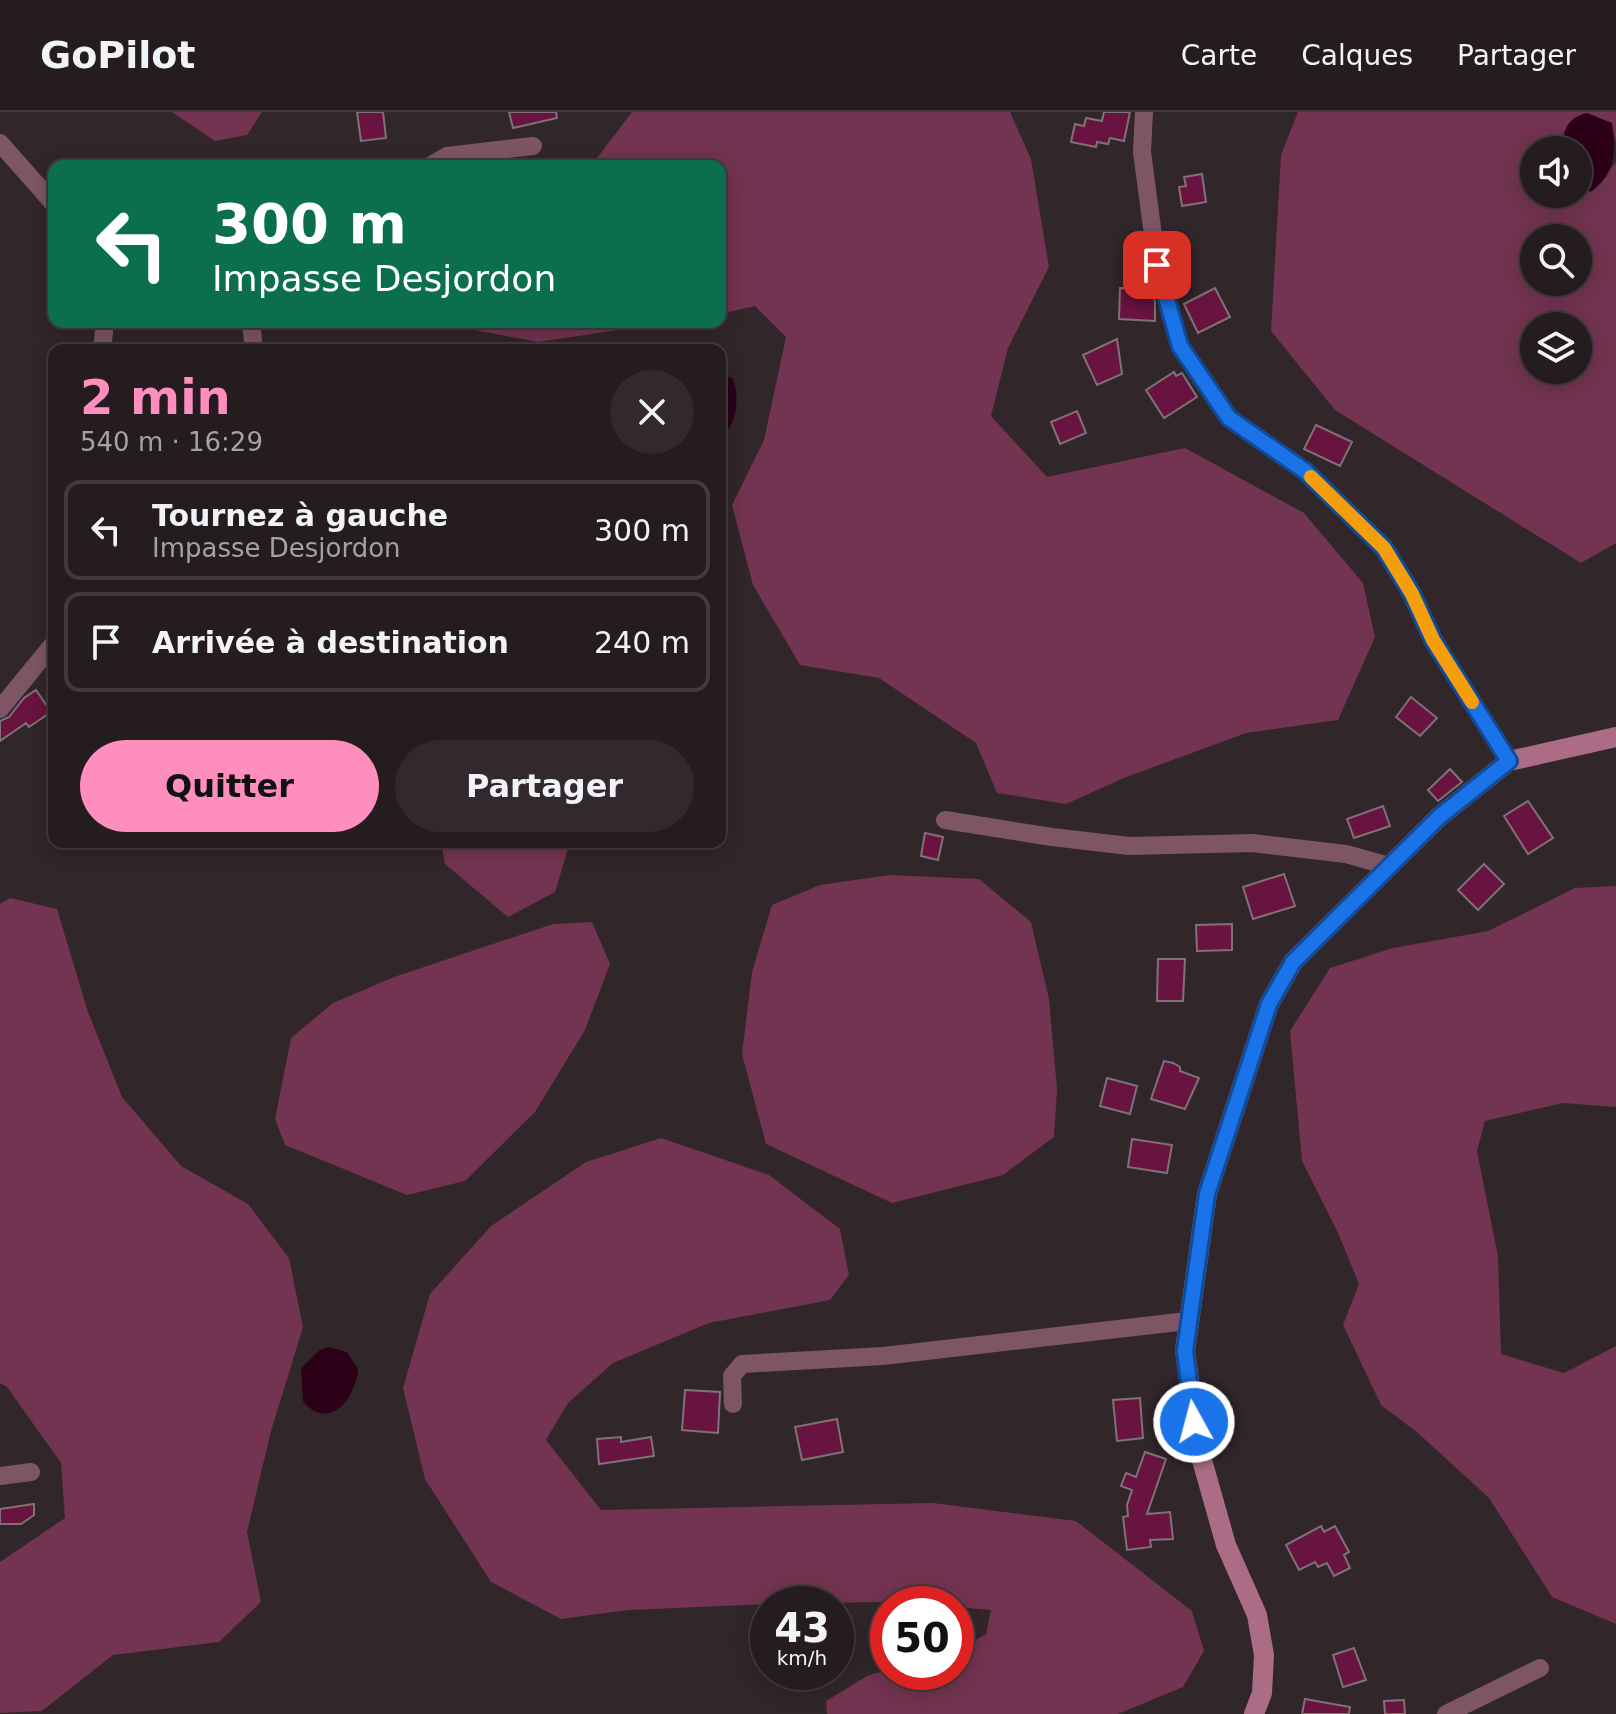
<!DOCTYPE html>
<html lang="fr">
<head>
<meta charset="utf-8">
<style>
	:root { --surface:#251c20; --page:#31292d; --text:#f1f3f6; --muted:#a3a1a5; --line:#423a3e; --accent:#fd8ebe }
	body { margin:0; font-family:"DejaVu Sans",sans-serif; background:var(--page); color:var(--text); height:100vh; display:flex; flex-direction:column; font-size:30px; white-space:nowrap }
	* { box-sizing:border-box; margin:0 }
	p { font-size:26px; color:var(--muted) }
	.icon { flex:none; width:44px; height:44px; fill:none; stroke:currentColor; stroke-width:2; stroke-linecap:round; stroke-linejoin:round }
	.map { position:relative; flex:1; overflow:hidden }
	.sheet { position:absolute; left:48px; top:232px; width:678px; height:504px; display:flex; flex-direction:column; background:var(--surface); border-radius:16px; box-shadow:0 4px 20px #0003,0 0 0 2px var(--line) }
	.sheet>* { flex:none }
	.banner { position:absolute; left:48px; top:48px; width:678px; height:168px; border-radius:16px; box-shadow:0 4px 20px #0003,0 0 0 2px var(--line); background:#0b6e4f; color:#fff; overflow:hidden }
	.controls { position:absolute; left:1520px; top:24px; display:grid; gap:16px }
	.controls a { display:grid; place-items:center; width:72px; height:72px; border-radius:50%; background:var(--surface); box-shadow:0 4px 20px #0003,0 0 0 2px var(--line); font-size:40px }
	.speed { position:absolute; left:750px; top:1474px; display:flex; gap:16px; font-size:40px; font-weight:700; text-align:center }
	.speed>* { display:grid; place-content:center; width:104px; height:104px; border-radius:50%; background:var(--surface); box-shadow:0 4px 20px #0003,0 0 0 2px var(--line); line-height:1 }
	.speed small { font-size:20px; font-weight:400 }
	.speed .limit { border:12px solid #d22; background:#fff; color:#111 }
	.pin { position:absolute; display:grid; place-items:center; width:68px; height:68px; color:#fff; margin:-34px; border-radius:16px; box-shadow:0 4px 12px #0006 }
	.me { position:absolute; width:88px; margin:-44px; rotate:353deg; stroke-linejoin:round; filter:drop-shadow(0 0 6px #0008) }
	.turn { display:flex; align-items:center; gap:28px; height:168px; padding:0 32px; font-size:36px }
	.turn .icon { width:104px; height:104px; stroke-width:2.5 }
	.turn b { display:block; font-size:56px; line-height:68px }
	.round { display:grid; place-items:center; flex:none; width:84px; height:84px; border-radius:42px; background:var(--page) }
	.summary { display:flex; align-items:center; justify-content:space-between; height:136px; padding:0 32px }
	h1 { font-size:48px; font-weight:800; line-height:60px; color:var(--accent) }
	.primary-button { display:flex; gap:16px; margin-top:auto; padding:16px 32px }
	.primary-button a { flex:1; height:92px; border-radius:48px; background:var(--accent); color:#111; font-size:32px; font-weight:800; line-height:92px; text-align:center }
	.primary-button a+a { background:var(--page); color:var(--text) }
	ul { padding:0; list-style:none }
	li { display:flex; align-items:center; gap:24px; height:100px; margin:0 16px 12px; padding:0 16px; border:4px solid var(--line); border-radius:16px }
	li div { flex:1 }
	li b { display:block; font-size:30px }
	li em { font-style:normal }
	header { display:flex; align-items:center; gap:48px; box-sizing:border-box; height:112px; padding:0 40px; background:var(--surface); border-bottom:2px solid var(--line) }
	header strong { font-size:38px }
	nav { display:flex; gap:44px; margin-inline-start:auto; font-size:28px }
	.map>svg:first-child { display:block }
</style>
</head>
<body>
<header>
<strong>GoPilot</strong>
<nav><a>Carte</a><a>Calques</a><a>Partager</a></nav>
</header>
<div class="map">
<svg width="1616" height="1602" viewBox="0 0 1616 1602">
	<rect width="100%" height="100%" fill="#31262a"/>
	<!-- green -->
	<path fill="#723450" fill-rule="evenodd" d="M172,0H262L247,23L215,29Z
		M632,0H1010L1031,47L1049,155L1008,236L991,304L1047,365L1185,336L1304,401L1363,471L1375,525L1338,608L1246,621L1124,666L1066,692L997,681L976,631L879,566L800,553L753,473L732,393L764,328L786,225L755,194L720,202V54H583L594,50Z
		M1298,0H1616V30L1611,11L1563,23L1561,38H1534V82H1578V74L1593,79L1616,50V431L1581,451L1335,298L1271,219L1281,43ZM1534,126H1578V170H1534ZM1534,214H1578V258H1534Z
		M433,210H672L538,230Z
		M441,730H570L555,780L508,805L445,752Z
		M890,763L979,767L1031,810L1049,887L1057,977L1054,1025L1003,1063L892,1091L766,1032L742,942L752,860L772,793L820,773Z
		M1616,774V995L1563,991L1485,1009L1477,1039L1498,1144L1501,1242L1564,1261L1616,1234V1512L1552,1485L1489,1386L1418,1321L1381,1293L1343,1213L1359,1172L1338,1121L1302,1049L1290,919L1330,856L1393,836L1488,819L1575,776Z
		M10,786L57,797L88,900L122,985L181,1054L248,1092L289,1146L303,1215L271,1319L247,1420L261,1490L219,1530L113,1543L42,1599L0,1601V1450L65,1406L61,1351L7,1275L0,1271V792Z
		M592,810L610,852L585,918L535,1000L465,1069L407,1083L285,1033L275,1007L291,926L333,891L394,865L553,812Z
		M661,1026L769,1063L840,1117L849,1163L830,1188L709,1211L613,1251L568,1291L546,1328L601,1398L933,1391L1076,1409L1192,1499L1204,1539L1183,1575L1118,1602H827L826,1589L869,1563L888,1558L956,1560V1539L986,1522L991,1498L956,1495V1492L880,1490L768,1492L628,1498L561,1507L491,1470L425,1367L403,1276L430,1182L491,1114L586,1050Z"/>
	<!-- water -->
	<path fill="#2c0117" d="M1587,1L1612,11C1616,40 1616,63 1590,80L1578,74V38H1561C1564,18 1566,6 1587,1Z
		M720,261L733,267C740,285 737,314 720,325Z
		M328,1235L347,1240L358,1257C356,1286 329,1321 303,1289L301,1256L320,1238Z"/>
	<!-- building -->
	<path fill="#691340" stroke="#7f7277" stroke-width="2" d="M357,0H383L386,26L361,29Z
		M509,0H556L557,6L513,16Z
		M1104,0H1130L1124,29L1110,26L1108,32L1097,30L1096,35L1071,30L1075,12L1084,14L1086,6L1102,9Z
		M1202,62L1206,90L1182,94L1179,75L1186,74L1184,65Z
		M1120,176L1151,177L1155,190V209L1119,207Z
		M1215,176L1230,205L1198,221L1184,192Z
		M1117,227L1122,262L1097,273L1083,243Z
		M1174,260L1176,264L1182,261L1197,285L1164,306L1146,278Z
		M1077,299L1086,321L1060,332L1051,310Z
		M1316,313L1352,330L1340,354L1304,337Z
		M36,578L51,600L29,615L26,611L0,629V609L9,605L24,586Z
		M1411,585L1437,606L1420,624L1396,605Z
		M1450,657L1462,670L1438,689L1428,678Z
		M1528,689L1553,726L1528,742L1504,704Z
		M1383,694L1390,714L1354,726L1347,707Z
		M925,721L943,725L938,748L921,744Z
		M1484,752L1504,772L1478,798L1458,778Z
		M1284,762L1295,794L1253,807L1243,775Z
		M1232,812V838L1197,839L1196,813Z
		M1158,847H1185L1183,889H1157Z
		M1164,949L1173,951L1180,955V959L1199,966L1185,997L1151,987Z
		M1107,966L1137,974L1130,1002L1100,994Z
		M1132,1027L1172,1033L1167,1061L1128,1055Z
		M685,1278L720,1280L718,1321L682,1318Z
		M1140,1286L1143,1326L1117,1329L1113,1288Z
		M837,1307L843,1340L802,1348L795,1315Z
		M621,1325V1330L651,1325L654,1344L599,1352L597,1327Z
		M1145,1340L1166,1347L1147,1402L1170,1400L1173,1427L1150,1428L1151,1435L1127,1438L1123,1405L1128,1404L1127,1393L1132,1378L1121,1374L1126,1361L1136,1365Z
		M34,1392V1403L21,1412H0V1397Z
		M1321,1414L1324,1420L1335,1414L1349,1440L1344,1443L1350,1456L1334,1464L1327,1451L1318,1455L1315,1450L1299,1458L1286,1433Z
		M1354,1536L1366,1568L1343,1575L1333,1543Z
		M1305,1587L1350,1595L1349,1602H1302Z
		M1404,1588L1405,1602H1385L1384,1589Z"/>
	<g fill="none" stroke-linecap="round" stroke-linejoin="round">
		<!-- street -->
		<path stroke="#7d5565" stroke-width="18" d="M1144,0L1142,40L1157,153L1180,234L1229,306L1305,359L1384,436L1412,482L1433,528L1509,649
			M0,31L54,92
			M430,54L447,44L533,34
			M251,210L254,238
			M102,238L105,210
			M0,597L54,531
			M945,708L1052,725L1129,734L1252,731L1346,742L1389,754
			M733,1292L732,1264L742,1252L883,1244L1187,1209
			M0,1364L31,1360
			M1446,1602L1540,1556"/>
		<!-- secondary -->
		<path stroke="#ab6d86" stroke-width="20" d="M1254,1602L1262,1581L1264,1543L1257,1503L1226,1433L1198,1334L1185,1239L1207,1082L1269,892L1293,850L1439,705L1509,649L1616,625"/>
	</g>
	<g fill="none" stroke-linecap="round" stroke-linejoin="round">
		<!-- route casing -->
		<g stroke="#114b97" stroke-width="20">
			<path id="route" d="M1157,153L1180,234L1229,306L1305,359L1384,436L1412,482L1433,528L1509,649L1439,705L1293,850L1269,892L1207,1082L1185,1239L1194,1310"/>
		</g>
		<!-- route -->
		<use href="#route" stroke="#1a73e8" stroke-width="14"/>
		<!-- slow -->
		<path stroke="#f59e0b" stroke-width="14" d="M1311,365L1384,436L1412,482L1433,528L1472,590"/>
	</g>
</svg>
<div class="controls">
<a><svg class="icon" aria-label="sound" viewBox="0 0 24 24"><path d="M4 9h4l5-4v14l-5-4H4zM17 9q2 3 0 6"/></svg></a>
<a><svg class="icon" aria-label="search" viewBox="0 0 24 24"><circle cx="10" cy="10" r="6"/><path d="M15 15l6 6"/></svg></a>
<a><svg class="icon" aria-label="layers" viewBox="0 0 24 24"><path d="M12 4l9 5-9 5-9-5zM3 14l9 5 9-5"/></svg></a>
</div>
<div class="speed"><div>43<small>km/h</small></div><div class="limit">50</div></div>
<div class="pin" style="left:1157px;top:153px;background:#d93025"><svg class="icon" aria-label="arrive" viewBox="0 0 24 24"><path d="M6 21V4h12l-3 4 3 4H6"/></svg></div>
<svg class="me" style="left:1194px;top:1310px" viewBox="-20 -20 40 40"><circle r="17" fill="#1a73e8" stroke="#fff" stroke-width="3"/><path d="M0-11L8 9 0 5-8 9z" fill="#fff"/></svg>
<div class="banner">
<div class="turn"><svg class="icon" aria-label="left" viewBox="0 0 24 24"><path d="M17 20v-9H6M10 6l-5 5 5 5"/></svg><div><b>300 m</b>Impasse Desjordon</div></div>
</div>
<section class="sheet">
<div class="summary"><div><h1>2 min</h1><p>540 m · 16:29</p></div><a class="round"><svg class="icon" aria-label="close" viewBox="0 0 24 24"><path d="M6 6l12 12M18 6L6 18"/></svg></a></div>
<ul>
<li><svg class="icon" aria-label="left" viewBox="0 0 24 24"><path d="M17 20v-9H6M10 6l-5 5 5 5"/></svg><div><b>Tournez à gauche</b><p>Impasse Desjordon</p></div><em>300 m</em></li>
<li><svg class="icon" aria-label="arrive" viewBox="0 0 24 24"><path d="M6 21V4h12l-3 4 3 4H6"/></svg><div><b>Arrivée à destination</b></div><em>240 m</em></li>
</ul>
<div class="primary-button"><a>Quitter</a><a>Partager</a></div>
</section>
</div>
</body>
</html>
